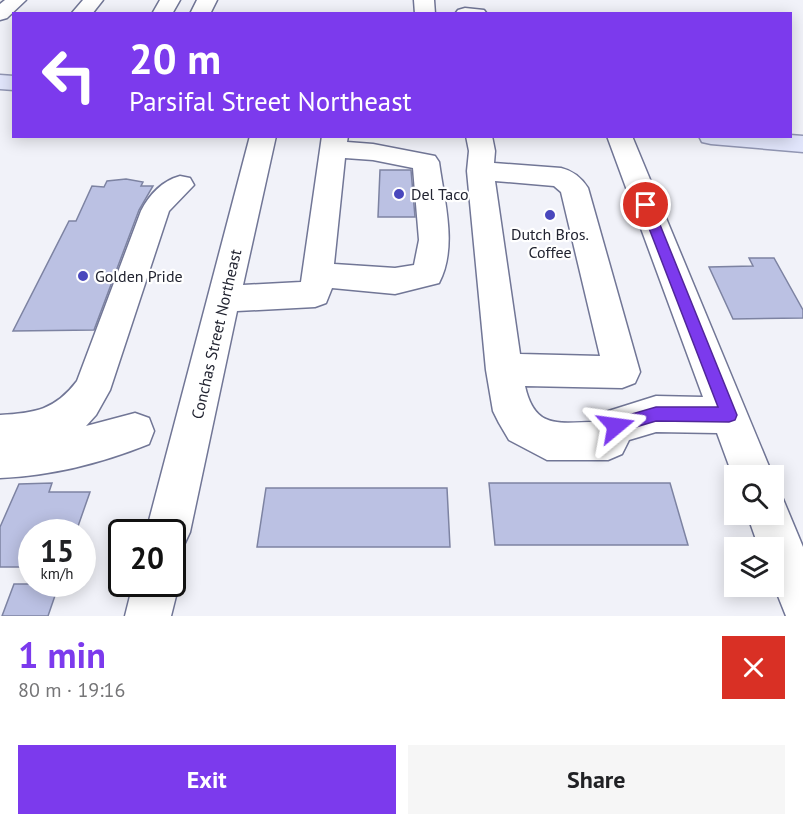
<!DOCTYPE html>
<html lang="en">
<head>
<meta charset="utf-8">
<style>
	:root { --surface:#fff; --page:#f6f6f6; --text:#202124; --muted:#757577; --accent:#7c3aed }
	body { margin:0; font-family:"PT Sans",sans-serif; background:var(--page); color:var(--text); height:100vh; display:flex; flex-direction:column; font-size:22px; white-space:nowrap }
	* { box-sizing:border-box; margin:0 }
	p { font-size:20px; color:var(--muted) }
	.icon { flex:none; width:33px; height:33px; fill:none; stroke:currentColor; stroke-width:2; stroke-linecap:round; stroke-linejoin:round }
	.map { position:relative; height:616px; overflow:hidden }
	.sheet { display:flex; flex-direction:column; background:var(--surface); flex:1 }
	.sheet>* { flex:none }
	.top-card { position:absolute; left:12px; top:12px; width:780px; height:126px; border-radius:0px; box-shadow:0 3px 15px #0003; background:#7c3aed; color:#fff; overflow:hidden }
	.buttons { position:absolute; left:724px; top:465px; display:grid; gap:12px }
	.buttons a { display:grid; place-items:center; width:60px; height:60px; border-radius:0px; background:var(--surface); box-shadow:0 3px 15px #0003; font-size:30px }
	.speed { position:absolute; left:18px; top:519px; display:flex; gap:12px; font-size:30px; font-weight:700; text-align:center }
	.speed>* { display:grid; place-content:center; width:78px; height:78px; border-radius:50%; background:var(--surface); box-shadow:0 3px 15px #0003; line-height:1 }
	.speed small { font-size:15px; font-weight:400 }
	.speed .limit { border:3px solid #111; border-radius:9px; background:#fff; color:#111 }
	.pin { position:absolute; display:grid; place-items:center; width:51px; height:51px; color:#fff; margin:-26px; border:3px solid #fff; border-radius:50%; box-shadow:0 2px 6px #0007 }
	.me { position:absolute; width:66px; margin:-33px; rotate:74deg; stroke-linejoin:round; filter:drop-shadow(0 0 4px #0008) }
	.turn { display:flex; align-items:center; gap:21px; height:126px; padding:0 18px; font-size:27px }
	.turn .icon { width:78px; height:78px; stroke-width:2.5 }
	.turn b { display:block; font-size:42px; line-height:51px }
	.round { display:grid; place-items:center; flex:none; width:63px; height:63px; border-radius:0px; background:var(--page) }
	.overview { display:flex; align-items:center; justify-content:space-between; height:102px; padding:0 18px }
	h1 { font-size:36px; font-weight:700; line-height:45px; color:var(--accent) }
	.button { display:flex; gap:12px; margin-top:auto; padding:12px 18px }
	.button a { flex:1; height:69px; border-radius:0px; background:var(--accent); color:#fff; font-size:24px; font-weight:700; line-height:69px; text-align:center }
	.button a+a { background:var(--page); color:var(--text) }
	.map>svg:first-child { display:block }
</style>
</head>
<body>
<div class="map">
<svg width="803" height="616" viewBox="0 0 803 616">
	<rect width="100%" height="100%" fill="#f1f2f9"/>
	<!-- building -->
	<path fill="#bbc1e3" stroke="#7d83a2" stroke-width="1.5" d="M380,170H411L415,217H378Z
		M126,179L143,182L141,186H153L139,210L94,330L13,331L69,221H76L92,186L104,187L107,181Z
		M749,258H774L803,310V318L733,319L709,267L753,266Z
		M52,483L49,492H90L76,532H32V567H0V527L19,484Z
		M489,483H670L688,545H495Z
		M266,488H447L450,547H257Z
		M14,584H59L48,616H2Z"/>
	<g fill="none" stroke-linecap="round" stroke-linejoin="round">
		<!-- minor casing -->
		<g stroke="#717696" stroke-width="3">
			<path id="minor" d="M5,0H26L7,18L0,20V4Z
				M83,0H103L92,14H71Z
				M160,0H180L172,14H152Z
				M197,0H217L210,14H190Z
				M414,0H434L435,14H415Z
				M465,8L484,10L487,14H455L458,10Z
				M250,136H276L243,285L301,282L322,136H348L347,142L373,144L435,156L439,162C444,200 458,247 439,283L395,294L332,288L326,303L315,307L237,311L190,532L183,547L172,552V532H146ZM345,158L373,160L413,168L419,240L414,265L395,268L334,264Z
				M466,136H492L495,151L494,163L561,168C573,171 581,177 588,188L640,372L635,383L622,388L525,386C535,431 560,422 597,422L602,413L656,396L703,397L607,136H632L773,476H735V482L717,433L656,432L629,440L622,454L608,460H547L509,440L499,423L493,411L486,370L467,171L469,151ZM495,181L554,186L561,192L600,356L520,354Z
				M180,176L190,178L194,185L169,211L110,390L96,415L86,426L135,413L149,418L154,431L149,444C102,463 50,476 0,478V415C35,413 55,410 77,381L141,211C149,195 162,181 180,176Z
				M774,495L783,499L803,547V616H786L774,586V548H759L747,514H774Z
				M172,569L179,584L171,616H125L133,584H172Z"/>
		</g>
		<!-- major casing -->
		<g stroke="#9297b4" stroke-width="3">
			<path id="major" d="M0,75L14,76V90L0,89Z
				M790,135L803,136V152L711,144L702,142L699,136Z"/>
		</g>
		<!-- minor -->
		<use href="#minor" fill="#fff" fill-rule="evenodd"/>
		<!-- major -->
		<use href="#major" fill="#e2e6fc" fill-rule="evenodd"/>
	</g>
	<!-- route -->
	<path fill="#7c3aed" stroke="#51269a" stroke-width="1.5" d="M646,200L652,205L737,415L735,420L729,422L656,421L616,433L611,431L609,426L611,420L656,407H718L640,205Z"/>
	<!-- markers -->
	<g fill="#4947bd" stroke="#fff" stroke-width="2">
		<circle cx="399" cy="194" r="6"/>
		<circle cx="550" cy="215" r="6"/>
		<circle cx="83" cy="276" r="6"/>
	</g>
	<g text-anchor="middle" stroke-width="4.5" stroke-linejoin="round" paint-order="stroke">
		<!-- poi labels -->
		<g font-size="16" fill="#222431" stroke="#fff" text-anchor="start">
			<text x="411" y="200">Del Taco</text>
			<text x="550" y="240" text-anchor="middle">Dutch Bros.<tspan x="550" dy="18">Coffee</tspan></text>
			<text x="95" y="282">Golden Pride</text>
		</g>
		<!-- street labels -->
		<g font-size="16" fill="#222431" stroke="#fff">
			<text transform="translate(216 334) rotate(-77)" y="6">Conchas Street Northeast</text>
		</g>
	</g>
</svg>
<div class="buttons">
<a><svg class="icon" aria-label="search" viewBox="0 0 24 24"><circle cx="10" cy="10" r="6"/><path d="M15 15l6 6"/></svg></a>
<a><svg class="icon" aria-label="layers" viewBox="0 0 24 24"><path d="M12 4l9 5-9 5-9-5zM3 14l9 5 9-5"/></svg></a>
</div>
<div class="speed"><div>15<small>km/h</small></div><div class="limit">20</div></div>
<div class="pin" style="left:646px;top:205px;background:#d93025"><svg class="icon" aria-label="arrive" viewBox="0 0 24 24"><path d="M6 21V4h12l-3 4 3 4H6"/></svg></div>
<svg class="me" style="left:616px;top:426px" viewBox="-20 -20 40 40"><path d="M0-17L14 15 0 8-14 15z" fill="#7c3aed" stroke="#fff" stroke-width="4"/></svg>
<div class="top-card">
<div class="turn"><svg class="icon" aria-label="left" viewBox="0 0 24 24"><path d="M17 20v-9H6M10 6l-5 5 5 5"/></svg><div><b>20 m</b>Parsifal Street Northeast</div></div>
</div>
</div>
<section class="sheet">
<div class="overview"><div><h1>1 min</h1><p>80 m · 19:16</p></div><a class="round" style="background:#d93025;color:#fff"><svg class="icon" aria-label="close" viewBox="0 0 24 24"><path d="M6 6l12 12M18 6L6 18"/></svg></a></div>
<div class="button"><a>Exit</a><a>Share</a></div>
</section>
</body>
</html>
